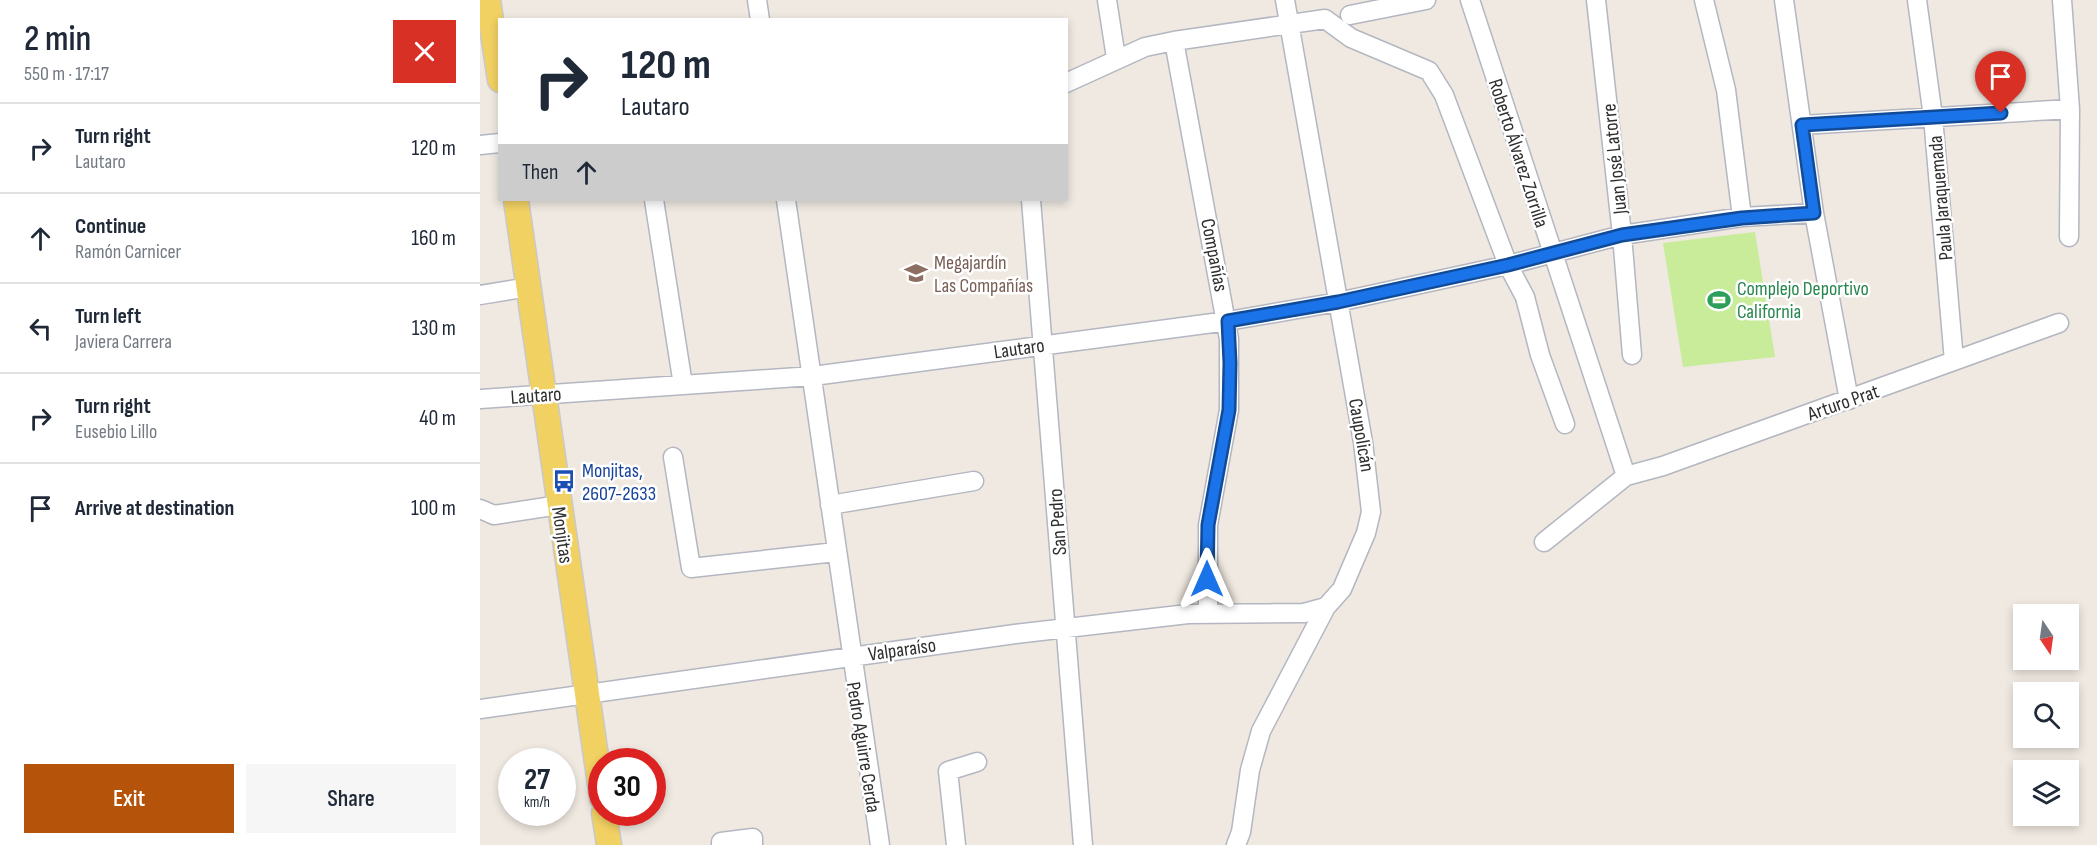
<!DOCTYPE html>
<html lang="en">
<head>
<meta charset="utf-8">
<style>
	:root { --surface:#fff; --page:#f6f6f7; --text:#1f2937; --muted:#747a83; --line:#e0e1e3; --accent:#b45309 }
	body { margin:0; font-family:"Sofia Sans Condensed",sans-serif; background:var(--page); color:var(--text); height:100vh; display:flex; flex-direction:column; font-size:22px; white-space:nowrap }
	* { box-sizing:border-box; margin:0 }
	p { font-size:20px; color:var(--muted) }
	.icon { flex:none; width:33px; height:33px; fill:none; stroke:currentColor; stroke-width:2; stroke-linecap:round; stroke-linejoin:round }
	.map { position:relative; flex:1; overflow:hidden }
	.panel { display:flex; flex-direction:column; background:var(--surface); width:480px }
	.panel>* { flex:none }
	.hud { position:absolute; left:18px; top:18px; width:570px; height:183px; border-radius:0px; box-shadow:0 3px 9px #0003; background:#fff; color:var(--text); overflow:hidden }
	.needle { width:39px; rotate:167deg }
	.tools { position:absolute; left:1533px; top:604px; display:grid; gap:12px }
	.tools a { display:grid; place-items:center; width:66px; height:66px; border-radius:0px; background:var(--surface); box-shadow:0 3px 9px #0003; font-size:30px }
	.speed { position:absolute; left:18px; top:748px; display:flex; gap:12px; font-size:30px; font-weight:700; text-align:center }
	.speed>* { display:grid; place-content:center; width:78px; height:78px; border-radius:50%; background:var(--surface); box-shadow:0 3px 9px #0003; line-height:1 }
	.speed small { font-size:15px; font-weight:400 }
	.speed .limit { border:9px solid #d22; background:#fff; color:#111 }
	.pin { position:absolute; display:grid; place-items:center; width:51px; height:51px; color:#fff; margin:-62px -26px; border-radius:50% 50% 50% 0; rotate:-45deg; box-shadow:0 0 6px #0007 }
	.pin .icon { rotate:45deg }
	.me { position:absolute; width:66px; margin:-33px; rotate:0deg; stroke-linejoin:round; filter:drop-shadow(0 0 4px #0008) }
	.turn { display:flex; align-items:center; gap:21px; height:126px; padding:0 24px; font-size:27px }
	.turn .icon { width:78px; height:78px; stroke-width:2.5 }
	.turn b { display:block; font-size:42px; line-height:51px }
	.then { display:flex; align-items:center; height:57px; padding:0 24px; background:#0003; gap:12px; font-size:22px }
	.round { display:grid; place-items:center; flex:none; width:63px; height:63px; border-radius:0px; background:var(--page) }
	.head { display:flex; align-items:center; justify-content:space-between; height:102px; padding:0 24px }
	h1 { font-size:36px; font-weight:600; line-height:45px }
	.button { display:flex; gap:12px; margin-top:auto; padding:12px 24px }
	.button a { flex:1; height:69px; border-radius:0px; background:var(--accent); color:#fff; font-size:24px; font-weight:600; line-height:69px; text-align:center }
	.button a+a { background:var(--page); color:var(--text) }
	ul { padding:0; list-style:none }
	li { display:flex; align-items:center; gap:18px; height:90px; padding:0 24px; border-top:2px solid var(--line) }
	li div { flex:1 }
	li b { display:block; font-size:22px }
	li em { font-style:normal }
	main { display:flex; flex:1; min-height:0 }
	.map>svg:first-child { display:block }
</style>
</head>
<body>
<main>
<section class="panel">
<div class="head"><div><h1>2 min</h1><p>550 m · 17:17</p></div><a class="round" style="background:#d93025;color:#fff"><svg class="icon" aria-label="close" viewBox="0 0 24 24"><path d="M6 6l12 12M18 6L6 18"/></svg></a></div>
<ul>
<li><svg class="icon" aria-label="right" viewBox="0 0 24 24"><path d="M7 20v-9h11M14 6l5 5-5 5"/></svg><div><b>Turn right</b><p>Lautaro</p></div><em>120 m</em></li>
<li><svg class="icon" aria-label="ahead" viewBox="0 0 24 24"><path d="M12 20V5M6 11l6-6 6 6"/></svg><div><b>Continue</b><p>Ramón Carnicer</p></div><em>160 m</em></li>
<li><svg class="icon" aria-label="left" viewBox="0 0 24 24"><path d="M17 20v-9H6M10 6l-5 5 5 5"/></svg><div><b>Turn left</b><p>Javiera Carrera</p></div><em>130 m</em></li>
<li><svg class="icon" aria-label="right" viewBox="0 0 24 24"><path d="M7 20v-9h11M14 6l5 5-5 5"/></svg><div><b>Turn right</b><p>Eusebio Lillo</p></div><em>40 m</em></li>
<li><svg class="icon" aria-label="arrive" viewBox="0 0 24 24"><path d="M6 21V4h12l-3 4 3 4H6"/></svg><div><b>Arrive at destination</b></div><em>100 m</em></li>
</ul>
<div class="button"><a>Exit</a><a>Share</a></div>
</section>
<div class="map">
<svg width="1617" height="845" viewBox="0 0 1617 845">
	<rect width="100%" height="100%" fill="#efe9e1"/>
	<!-- pitch -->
	<path fill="#c9ec9a" d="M1275,232L1295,357L1203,367L1183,243Z"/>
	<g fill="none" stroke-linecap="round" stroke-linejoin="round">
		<!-- minor casing -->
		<g stroke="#b4b7c1" stroke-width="21">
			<path id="minor" d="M277,0L280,20
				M627,0L636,58
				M990,0L1146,476
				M1116,0L1142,235L1152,355
				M1224,0L1246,90L1262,217
				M1304,0L1334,213L1369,400
				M1437,0L1453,117L1474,361
				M1582,0L1590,109L1589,237
				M870,15L946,0
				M694,41L749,339V410L728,525V614
				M586,83L665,47L694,41L845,19L871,38L949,71L964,95L1028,265L1045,297L1060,355L1085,424
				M1322,125L1590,109
				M0,145L20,143
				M174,200L203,385
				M306,200L400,845
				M551,200L603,845
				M0,295L49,287
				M0,399L333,376L748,321L858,302L1028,265L1142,235L1262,217L1334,213
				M193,457L211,568L356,552
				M350,505L494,481
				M0,509L14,515L79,505
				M1064,542L1146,476L1183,466L1579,323
				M0,709L535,634L708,614L824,613L846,607
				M241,845V842L273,838V845
				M476,845L468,771L497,762
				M756,845L761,832L770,770L781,731L846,607L862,589L886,533L891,512L883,442L805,0"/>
		</g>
		<!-- major casing -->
		<g stroke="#c9c9c9" stroke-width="27">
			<path id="major" d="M8,0L20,80
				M36,200L122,798
				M124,813L129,845"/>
		</g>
		<!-- minor -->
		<use href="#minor" stroke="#fff" stroke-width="18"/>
		<!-- major -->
		<use href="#major" stroke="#f2d163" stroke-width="24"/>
	</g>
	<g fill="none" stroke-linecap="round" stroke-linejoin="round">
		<!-- route casing -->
		<g stroke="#114b97" stroke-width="15">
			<path id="route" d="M727,579L728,525L749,410L750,363L748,321L858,302L1028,265L1142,235L1262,218L1334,213L1322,125L1521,113"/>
		</g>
		<!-- route -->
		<use href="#route" stroke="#1a73e8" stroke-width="10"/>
	</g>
	<!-- icons -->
	<defs>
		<g id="school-bare" transform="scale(1.8)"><path d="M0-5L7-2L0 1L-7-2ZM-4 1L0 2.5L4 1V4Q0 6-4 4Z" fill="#8d6e63" stroke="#fff" stroke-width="2.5" paint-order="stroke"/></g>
		<g id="stadium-bare" transform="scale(1.8)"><path d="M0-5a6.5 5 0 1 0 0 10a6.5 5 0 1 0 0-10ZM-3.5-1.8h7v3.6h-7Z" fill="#2e9e5b" stroke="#fff" stroke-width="2.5" paint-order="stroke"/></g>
		<g id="bus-bare" transform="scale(1.8)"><path d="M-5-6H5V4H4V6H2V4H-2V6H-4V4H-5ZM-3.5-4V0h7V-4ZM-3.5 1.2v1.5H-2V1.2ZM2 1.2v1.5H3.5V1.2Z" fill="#1a4fb4" stroke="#fff" stroke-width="2.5" paint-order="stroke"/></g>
	</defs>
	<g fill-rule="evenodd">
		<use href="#school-bare" x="436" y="273"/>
		<use href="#stadium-bare" x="1239" y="300"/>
		<use href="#bus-bare" x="84" y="481"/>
	</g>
	<g text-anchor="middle" stroke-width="5" stroke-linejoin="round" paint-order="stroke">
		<!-- street labels -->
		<g font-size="20" fill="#2e2e2e" stroke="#fff">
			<text transform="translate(1039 153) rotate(72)" y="7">Roberto Álvarez Zorrilla</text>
			<text transform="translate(1134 159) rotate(-96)" y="7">Juan José Latorre</text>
			<text transform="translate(1460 198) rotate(-95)" y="7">Paula Jaraquemada</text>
			<text transform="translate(735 255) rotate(79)" y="7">Compañías</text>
			<text transform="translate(539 348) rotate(-8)" y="7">Lautaro</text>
			<text transform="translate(56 395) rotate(-4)" y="7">Lautaro</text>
			<text transform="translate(1363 402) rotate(-19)" y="7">Arturo Prat</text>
			<text transform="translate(882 435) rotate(80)" y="7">Caupolicán</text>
			<text transform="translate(577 522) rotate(-94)" y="7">San Pedro</text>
			<text transform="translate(83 535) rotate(82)" y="7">Monjitas</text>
			<text transform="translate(422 649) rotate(-8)" y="7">Valparaíso</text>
			<text transform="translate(384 747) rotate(81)" y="7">Pedro Aguirre Cerda</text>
		</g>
		<!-- education labels -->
		<g font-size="20" fill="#785e54" stroke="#fff" text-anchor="start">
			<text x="454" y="269">Megajardín<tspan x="454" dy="23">Las Compañías</tspan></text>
		</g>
		<!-- leisure labels -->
		<g font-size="20" fill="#27864d" stroke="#fff" text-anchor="start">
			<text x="1257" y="295">Complejo Deportivo<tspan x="1257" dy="23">California</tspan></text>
		</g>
		<!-- transit labels -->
		<g font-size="20" fill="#164399" stroke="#fff" text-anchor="start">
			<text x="102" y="477">Monjitas,<tspan x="102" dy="23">2607-2633</tspan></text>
		</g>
	</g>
</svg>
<div class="tools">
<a><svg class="needle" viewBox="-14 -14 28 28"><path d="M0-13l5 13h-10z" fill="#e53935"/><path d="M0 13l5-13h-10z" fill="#747a83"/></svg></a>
<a><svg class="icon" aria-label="search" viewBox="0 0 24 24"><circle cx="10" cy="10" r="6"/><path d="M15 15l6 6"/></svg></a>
<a><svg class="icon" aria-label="layers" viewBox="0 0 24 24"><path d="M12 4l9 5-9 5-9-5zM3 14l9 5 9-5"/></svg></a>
</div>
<div class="speed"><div>27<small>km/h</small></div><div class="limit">30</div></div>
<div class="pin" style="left:1521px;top:113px;background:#d93025"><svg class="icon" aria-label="arrive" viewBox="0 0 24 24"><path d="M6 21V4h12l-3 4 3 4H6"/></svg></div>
<svg class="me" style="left:727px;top:579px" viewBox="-20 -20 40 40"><path d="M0-17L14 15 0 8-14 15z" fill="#1a73e8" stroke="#fff" stroke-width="4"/></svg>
<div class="hud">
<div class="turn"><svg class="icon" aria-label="right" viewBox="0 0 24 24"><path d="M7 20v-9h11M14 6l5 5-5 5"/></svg><div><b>120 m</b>Lautaro</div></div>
<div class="then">Then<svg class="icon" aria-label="ahead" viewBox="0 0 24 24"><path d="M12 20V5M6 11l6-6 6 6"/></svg></div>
</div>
</div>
</main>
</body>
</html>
